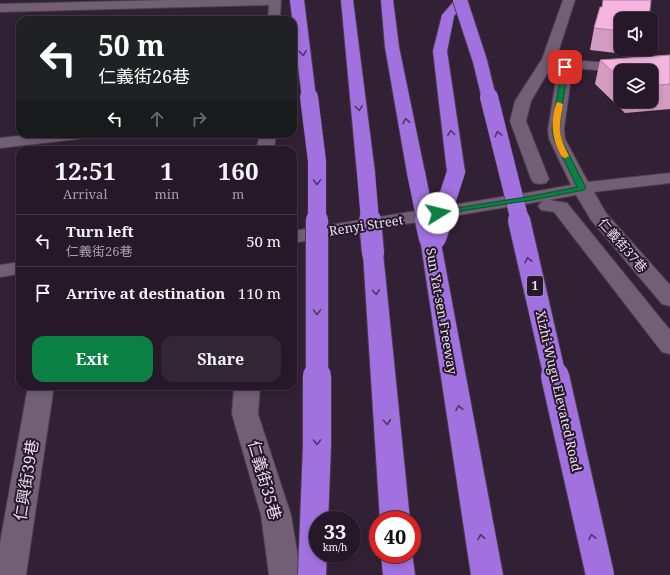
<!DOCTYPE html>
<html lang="en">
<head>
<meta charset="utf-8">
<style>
	:root { --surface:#261828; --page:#322534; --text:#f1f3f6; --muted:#a4a0a8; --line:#423745; --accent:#0b8043 }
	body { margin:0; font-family:"Noto Serif","Noto Sans TC",serif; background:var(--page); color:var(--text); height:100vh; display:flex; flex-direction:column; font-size:15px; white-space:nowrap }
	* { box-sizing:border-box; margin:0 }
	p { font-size:13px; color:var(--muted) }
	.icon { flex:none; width:22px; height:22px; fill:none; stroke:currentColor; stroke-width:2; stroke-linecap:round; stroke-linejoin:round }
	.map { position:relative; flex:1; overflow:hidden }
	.panel { position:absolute; left:16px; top:146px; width:281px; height:244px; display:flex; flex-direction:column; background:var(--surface); border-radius:12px; box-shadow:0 2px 6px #0003,0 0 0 1px var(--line) }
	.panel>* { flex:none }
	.banner { position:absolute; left:16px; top:16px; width:281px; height:122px; border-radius:12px; box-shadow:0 2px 6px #0003,0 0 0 1px var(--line); background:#202124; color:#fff; overflow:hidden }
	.buttons { position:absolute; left:614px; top:12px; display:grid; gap:8px }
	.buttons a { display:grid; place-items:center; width:44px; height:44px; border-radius:8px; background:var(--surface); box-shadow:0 2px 6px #0003,0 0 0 1px var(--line); font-size:20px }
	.speed { position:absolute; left:309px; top:511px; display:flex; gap:8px; font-size:20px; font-weight:700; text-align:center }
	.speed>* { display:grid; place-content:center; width:52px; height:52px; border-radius:50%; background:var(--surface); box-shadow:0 2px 6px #0003,0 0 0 1px var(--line); line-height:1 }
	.speed small { font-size:10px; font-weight:400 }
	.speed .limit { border:6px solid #d22; background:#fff; color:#111 }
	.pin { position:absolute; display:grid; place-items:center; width:34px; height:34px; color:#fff; margin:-17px; border-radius:8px; box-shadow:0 2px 6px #0006 }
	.me { position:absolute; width:44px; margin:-22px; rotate:81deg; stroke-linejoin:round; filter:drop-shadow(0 0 3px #0008) }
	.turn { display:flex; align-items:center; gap:14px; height:84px; padding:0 16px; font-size:18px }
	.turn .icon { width:52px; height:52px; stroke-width:2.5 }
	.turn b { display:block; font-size:28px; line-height:34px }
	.lanes { display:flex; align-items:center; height:38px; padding:0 16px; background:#0003; justify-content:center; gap:20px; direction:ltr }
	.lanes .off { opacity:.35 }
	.eta { display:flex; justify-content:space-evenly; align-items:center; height:68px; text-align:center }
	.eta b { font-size:24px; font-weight:700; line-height:28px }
	.action { display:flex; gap:8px; margin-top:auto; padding:8px 16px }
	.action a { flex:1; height:46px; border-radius:12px; background:var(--accent); color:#fff; font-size:16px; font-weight:700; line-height:46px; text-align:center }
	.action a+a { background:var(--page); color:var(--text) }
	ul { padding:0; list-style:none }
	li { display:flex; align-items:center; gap:12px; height:52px; padding:0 16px; border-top:1px solid var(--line) }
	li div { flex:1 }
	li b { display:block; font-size:15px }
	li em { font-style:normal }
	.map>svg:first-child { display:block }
</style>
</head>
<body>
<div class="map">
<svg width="670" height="575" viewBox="0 0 670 575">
	<rect width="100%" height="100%" fill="#322035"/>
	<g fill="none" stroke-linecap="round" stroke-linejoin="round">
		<!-- minor casing -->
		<g stroke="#4b3c4e" stroke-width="2">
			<path id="minor" d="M168,0H281L280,20H268L269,5L0,12V4Z
				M563,0H575L556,59L531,101L526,121L549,179L546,183L540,184L534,183L531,179L510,121L515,101L542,59Z
				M583,61L628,64L670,62V70L621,72L583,69L572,71L564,129L565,139L588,182L670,173V183L594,192L606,213L670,285V306L662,304L591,220L576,195L549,200L567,203L670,330V354L662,352L554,212L541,210L538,206L543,201L293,243V231L532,192L571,185L549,139L548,129L558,67L560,64Z
				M34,134H86L84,138L78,139L0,148V138Z
				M260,134H276L274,150H256Z
				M20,262V274L0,277V265Z
				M28,386H54L26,575H0V543Z
				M234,386H260L258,414L291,515L301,575H269L261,515L232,414Z"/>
		</g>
		<!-- highway casing -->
		<g stroke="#4b3c4e" stroke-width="2">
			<path id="highway" d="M341,0H353L375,173L372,177L366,178L360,177L357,173Z
				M381,0H393L399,47L425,173L422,177L416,178L410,177L407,173L385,47Z
				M455,0H468L454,16L447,51L465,172L462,176L456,177L450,176L447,172L433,51L442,15Z
				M430,232L437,234L440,238L503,575H471L420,238L423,234Z
				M373,247L380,249L383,253L410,520H380L363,253L366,249Z
				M412,553L415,575H383L381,554Z"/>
		</g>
		<!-- minor -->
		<use href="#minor" fill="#725e75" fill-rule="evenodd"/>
		<!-- highway -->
		<use href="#highway" fill="#a171df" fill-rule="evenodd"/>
		<!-- highway-bridge-far3 casing -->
		<g stroke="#4b3c4e" stroke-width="16" stroke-linecap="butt">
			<path id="highway-bridge-far3" d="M297,0L309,98
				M460,0L480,61L489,98"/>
		</g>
		<!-- highway-bridge-far2 casing -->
		<g stroke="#4b3c4e" stroke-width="19" stroke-linecap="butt">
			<path id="highway-bridge-far2" d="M309,97L317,161V221
				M489,97L520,221
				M366,173L370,221
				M416,173L426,221
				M440,221L456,172"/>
		</g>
		<!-- highway-bridge-far1 casing -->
		<g stroke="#4b3c4e" stroke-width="24" stroke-linecap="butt">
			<path id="highway-bridge-far1" d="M317,220V377
				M370,220L373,253
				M426,220L430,238
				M519,220L555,377
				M435,238L441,220"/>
		</g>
		<!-- highway-bridge casing -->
		<g stroke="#4b3c4e" stroke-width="30" stroke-linecap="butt">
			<path id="highway-bridge" d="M555,376L600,575
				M312,575L317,445V376"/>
		</g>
		<!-- highway-bridge-far3 -->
		<use href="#highway-bridge-far3" stroke="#a171df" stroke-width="14"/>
		<!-- highway-bridge-far2 -->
		<use href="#highway-bridge-far2" stroke="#a171df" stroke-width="18"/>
		<!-- highway-bridge-far1 -->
		<use href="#highway-bridge-far1" stroke="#a171df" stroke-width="22"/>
		<!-- highway-bridge -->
		<use href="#highway-bridge" stroke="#a171df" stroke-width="28"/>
	</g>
	<!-- wall -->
	<path fill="#d49cc1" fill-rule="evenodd" d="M602,7L621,19V49H643L642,56L590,50L594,28Z
		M670,55V109L625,113L595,84L600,60ZM621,71H651V101H621Z"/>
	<!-- building -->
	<path fill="#f6b5e0" stroke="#ac7f9d" d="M603,0H651L649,19H621V31L594,28L600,7H602Z
		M670,55V84L651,86V71H621V79L600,60Z"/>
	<!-- one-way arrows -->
	<defs><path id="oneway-chevron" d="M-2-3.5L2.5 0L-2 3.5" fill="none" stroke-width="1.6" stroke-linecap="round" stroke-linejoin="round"/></defs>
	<g stroke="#52366a">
		<use href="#oneway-chevron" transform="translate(303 53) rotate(83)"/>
		<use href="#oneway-chevron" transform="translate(359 108) rotate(83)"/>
		<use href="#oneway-chevron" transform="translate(406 121) rotate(-101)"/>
		<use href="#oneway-chevron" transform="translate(451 133) rotate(-98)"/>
		<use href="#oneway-chevron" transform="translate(498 134) rotate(-104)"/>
		<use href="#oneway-chevron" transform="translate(317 182) rotate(90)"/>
		<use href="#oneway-chevron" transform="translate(528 260) rotate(-103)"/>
		<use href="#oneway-chevron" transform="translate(376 292) rotate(85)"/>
		<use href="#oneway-chevron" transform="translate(317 312) rotate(90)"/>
		<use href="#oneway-chevron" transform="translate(459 408) rotate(-100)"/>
		<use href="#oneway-chevron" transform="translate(387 422) rotate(85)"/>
		<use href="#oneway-chevron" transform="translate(317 442) rotate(90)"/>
		<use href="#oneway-chevron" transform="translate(481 537) rotate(-100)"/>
		<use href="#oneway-chevron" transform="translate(592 537) rotate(-102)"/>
	</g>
	<!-- route -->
	<path fill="#0b8043" stroke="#07532c" d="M565,65L568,67L559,129L561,139L586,188L584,190L532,200L435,215V212L438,211L532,196L577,187L554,139L552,129L562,67Z"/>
	<!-- slow -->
	<path fill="#f59e0b" d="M557,102L563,104C559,129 557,132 569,156L565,158C561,157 560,153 558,149C551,134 551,117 557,102Z"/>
	<g text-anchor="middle" stroke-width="4" stroke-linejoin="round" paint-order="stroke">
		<!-- shield labels -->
		<rect fill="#27172b" stroke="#afa2b1" stroke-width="1" x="527" y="276" width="16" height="20" rx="3"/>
		<g font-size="12" font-weight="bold" fill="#e9deeb">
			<text x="535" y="290">1</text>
		</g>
		<!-- street labels -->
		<g font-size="13" fill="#e9deeb" stroke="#27172b">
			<text transform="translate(366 225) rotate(-9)" y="5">Renyi Street</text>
			<text transform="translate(623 245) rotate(49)" y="5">仁義街37巷</text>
			<text transform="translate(442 311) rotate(80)" y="5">Sun Yat-sen Freeway</text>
			<text transform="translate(559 391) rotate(77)" y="5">Xizhi-Wugu Elevated Road</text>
		</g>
		<!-- near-street labels -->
		<g font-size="16" fill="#e9deeb" stroke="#27172b">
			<text transform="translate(26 480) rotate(-81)" y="6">仁興街39巷</text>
			<text transform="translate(265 480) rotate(74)" y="6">仁義街35巷</text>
		</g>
	</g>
</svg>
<div class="buttons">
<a><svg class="icon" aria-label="sound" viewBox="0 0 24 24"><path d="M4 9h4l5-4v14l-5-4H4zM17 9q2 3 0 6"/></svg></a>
<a><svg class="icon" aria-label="layers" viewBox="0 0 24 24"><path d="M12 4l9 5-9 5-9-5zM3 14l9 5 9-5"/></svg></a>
</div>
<div class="speed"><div>33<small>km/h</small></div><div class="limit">40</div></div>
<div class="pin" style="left:565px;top:67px;background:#d93025"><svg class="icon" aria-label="arrive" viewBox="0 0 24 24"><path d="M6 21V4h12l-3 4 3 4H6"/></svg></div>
<svg class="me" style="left:438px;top:213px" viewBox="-20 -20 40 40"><circle r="19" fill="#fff"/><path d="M0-13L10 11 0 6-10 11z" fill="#0b8043"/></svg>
<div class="banner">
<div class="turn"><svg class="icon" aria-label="left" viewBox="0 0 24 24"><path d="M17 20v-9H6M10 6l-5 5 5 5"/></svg><div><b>50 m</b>仁義街26巷</div></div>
<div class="lanes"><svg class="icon" aria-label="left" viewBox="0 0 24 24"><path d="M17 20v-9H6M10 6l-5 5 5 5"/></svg><svg class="icon off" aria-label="ahead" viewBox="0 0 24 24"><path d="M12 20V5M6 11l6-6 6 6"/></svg><svg class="icon off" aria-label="right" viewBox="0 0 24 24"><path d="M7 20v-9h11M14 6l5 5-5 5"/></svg></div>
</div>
<section class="panel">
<div class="eta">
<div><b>12:51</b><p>Arrival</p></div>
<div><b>1</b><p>min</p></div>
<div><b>160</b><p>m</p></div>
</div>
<ul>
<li><svg class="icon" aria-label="left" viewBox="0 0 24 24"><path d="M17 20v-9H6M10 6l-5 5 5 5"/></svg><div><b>Turn left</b><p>仁義街26巷</p></div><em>50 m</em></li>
<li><svg class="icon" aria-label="arrive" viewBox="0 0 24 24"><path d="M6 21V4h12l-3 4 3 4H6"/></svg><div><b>Arrive at destination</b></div><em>110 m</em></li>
</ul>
<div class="action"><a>Exit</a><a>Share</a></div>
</section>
</div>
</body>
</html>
